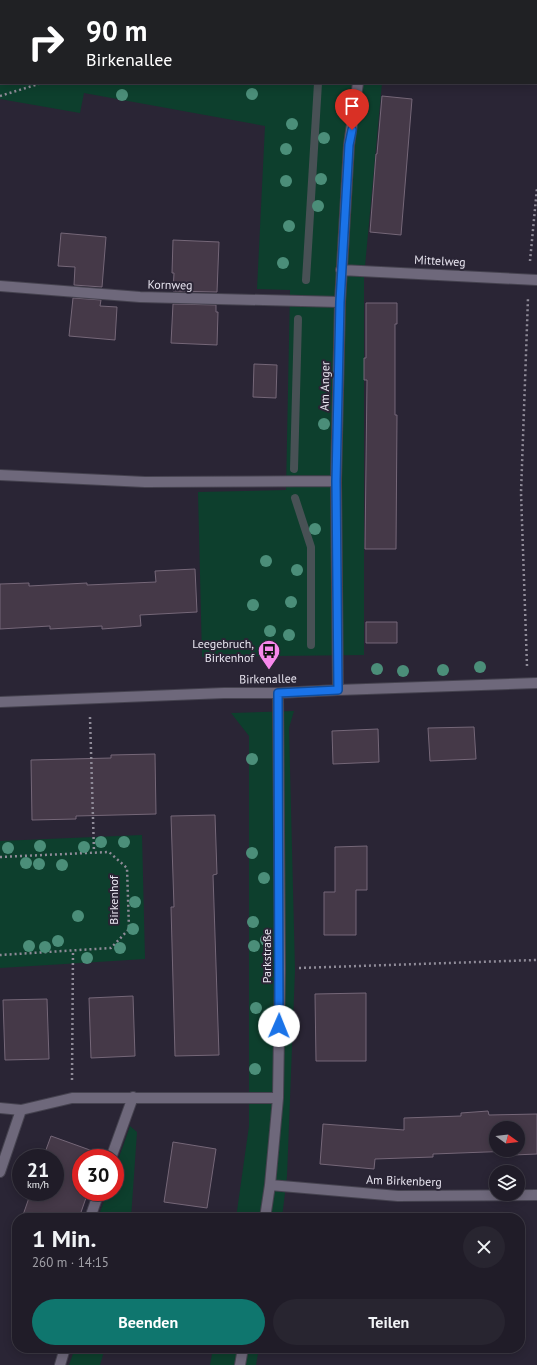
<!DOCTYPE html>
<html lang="de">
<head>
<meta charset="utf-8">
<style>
	:root { --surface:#201c28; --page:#282530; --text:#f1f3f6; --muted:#a2a1a8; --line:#3d3a45; --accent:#0f766e }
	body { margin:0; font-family:"PT Sans",sans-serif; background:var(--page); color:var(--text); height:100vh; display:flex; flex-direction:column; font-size:15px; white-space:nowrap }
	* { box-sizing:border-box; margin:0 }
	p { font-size:13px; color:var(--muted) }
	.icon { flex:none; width:22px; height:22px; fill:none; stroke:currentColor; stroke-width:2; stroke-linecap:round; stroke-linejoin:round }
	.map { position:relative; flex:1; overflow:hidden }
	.sheet { position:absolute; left:12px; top:1213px; width:513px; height:140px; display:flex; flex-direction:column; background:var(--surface); border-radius:16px; box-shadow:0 2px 10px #0003,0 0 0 1px var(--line) }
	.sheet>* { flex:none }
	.guide { position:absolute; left:0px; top:0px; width:537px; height:84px; box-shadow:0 2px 10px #0003,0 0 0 1px var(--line); background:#202124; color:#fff; overflow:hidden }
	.needle { width:26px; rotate:105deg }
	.tools { position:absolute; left:489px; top:1121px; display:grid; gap:8px }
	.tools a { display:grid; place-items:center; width:36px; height:36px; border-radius:50%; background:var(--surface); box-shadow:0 2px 10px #0003,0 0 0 1px var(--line); font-size:20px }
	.speed { position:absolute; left:12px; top:1149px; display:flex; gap:8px; font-size:20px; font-weight:700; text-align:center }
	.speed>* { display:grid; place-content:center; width:52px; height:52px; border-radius:50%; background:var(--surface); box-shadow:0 2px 10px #0003,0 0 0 1px var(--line); line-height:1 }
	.speed small { font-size:10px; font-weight:400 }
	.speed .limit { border:6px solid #d22; background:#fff; color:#111 }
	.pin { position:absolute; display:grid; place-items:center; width:34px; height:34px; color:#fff; margin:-41px -17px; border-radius:50% 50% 50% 0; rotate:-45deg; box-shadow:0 0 4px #0007 }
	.pin .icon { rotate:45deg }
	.me { position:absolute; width:44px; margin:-22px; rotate:1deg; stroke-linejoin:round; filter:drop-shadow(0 0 3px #0008) }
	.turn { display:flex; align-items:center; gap:14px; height:84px; padding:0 20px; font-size:18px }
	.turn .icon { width:52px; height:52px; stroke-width:2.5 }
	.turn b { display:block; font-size:28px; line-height:34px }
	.round { display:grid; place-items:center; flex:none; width:42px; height:42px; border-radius:21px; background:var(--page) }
	.summary { display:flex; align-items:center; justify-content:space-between; height:68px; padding:0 20px }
	h1 { font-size:24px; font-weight:600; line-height:30px }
	.button { display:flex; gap:8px; margin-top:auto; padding:8px 20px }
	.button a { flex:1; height:46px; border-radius:24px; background:var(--accent); color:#fff; font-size:16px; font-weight:600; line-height:46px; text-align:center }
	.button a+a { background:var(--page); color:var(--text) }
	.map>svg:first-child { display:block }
</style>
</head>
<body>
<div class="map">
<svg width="537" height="1365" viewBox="0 0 537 1365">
	<rect width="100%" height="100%" fill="#2a2535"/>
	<!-- green -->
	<path fill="#0d3f2d" d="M0,0H396L1,1V83H382L364,277V655L202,657L198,492L286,490L290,290L257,289L265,126L84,93L80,113L0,99Z
		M294,711L289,728L295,970L287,1176L282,1218H236L249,1126V736L231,713Z
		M142,835L145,959L0,968V841Z
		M130,1126L137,1132L131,1218H98L107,1192H115V1169Z
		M75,1348H105L100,1365H69Z
		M213,1348H259L256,1365H210Z"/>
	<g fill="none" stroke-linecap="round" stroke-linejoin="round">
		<!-- stream -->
		<path stroke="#485155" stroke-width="8" d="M306,280L318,83
			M294,469L298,319
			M295,498L311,547V645"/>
	</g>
	<!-- building -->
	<path fill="#453948" stroke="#756778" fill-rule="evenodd" d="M382,96L412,99L401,235L370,232L376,154H377Z
		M61,233L106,237L102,287L74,285L75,267L58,266Z
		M173,240L219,242L217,292L173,291L174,273H172Z
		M73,298L101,300L100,306L117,307L115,340L69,336Z
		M366,303H397V324H395V415H397L396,549H365L367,380H364V358H366Z
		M173,304L216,305V312H218L217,345L171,343Z
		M254,364L277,365L276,398L253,397Z
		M195,569L197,612L140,615L141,626L102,629V626L50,629V626L0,629V584L29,583V586L87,583V585L156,582L155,571Z
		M366,622H397V643H366Z
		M474,727L476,759L430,761L428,728Z
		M378,729L379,762L333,764L332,731Z
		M155,754L156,814L76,816V819L32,820L31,760L111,758V755Z
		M215,815L217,874L213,875L219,1055L175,1056L171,907H174L171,816Z
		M367,846V890H356V935H324V892H335V847Z
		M366,993V1061H316L315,994Z
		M133,996L135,1056L91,1058L89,998Z
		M47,999L49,1059L5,1060L3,1000Z
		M488,1111L489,1115L537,1114V1154L513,1155V1151L433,1154V1157L375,1159L374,1169L320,1164L323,1124L404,1130V1118L461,1116V1113ZM496,1128H518V1150H496Z
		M51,1136L101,1154L100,1158H81V1192H88L79,1218H22L31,1192H55V1158H43Z
		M173,1142L216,1149L207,1208L164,1202Z"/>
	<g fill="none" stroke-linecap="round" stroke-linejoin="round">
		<!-- minor casing -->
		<g stroke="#45424f" stroke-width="12">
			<path id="minor" d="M80,1L81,0
				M372,1V0
				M341,270L537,280
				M0,286L140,297L340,302
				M0,475L145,482L336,481
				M338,690L336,481L340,302L349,145L358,83
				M0,702L224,693H278L338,690L537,683
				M0,1108L21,1110L72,1098H278
				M111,1158L133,1097
				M0,1172L21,1110
				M270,1185L398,1196L537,1195
				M90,1218L99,1192
				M265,1218L270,1185L278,1098L280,968L278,693
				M60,1365L65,1348
				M240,1365L243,1348"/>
		</g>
		<!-- path -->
		<path stroke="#8f8b98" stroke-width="2.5" stroke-dasharray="2 3" stroke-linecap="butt" d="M294,1V0
			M0,96L42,83
			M530,261L537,188
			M527,666L521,493L528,298
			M90,717L94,852
			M0,857L109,852L127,868L129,929L111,948L0,955
			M299,968L537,960
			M72,1080L73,951"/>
		<!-- minor -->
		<use href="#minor" stroke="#6e687b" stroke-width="10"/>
	</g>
	<!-- trees -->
	<g fill="#4b8e79">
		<circle cx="252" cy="94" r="6"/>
		<circle cx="122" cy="95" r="6"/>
		<circle cx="292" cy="124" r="6"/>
		<circle cx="324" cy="138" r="6"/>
		<circle cx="286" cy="149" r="6"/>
		<circle cx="321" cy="179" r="6"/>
		<circle cx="286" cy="181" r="6"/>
		<circle cx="318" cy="206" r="6"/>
		<circle cx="289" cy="226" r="6"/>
		<circle cx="283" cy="263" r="6"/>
		<circle cx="324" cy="424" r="6"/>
		<circle cx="315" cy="529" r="6"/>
		<circle cx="266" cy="561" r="6"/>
		<circle cx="297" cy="570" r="6"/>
		<circle cx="291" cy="602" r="6"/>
		<circle cx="253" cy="605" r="6"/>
		<circle cx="270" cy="631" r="6"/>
		<circle cx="289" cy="635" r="6"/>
		<circle cx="480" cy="667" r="6"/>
		<circle cx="377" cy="669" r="6"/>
		<circle cx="443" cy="670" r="6"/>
		<circle cx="403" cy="671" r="6"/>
		<circle cx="252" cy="759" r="6"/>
		<circle cx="101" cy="842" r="6"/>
		<circle cx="124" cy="842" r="6"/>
		<circle cx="40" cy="846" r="6"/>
		<circle cx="84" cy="847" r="6"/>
		<circle cx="8" cy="848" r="6"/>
		<circle cx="252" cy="853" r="6"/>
		<circle cx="26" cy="863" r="6"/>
		<circle cx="39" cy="864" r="6"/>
		<circle cx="62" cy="865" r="6"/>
		<circle cx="264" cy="878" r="6"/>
		<circle cx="135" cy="902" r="6"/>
		<circle cx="78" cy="916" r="6"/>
		<circle cx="253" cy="922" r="6"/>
		<circle cx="133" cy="929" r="6"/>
		<circle cx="266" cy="940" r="6"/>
		<circle cx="58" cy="941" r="6"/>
		<circle cx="29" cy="946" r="6"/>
		<circle cx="254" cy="946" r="6"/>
		<circle cx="45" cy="947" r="6"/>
		<circle cx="120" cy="948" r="6"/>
		<circle cx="87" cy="958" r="6"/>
		<circle cx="256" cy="1008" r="6"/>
		<circle cx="255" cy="1069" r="6"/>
	</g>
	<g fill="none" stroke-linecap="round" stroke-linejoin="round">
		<!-- route casing -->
		<g stroke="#114b97" stroke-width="10">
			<path id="route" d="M279,1026L278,693L338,690L336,481L340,302L349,145L352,130"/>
		</g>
		<!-- route -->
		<use href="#route" stroke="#1a73e8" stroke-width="7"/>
	</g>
	<!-- icons -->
	<defs>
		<g id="bus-pin" transform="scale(1.15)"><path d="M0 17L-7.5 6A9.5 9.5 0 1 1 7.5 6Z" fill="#f788ec" stroke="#2a2535"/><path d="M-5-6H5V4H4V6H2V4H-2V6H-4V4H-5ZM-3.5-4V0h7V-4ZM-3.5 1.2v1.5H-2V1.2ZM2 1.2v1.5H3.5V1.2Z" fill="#111"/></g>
	</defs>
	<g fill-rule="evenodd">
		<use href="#bus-pin" x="269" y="651"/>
	</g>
	<g text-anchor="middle" stroke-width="4" stroke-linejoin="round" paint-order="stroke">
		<!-- street labels -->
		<g font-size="12" fill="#e8e5f0" stroke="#2a2535">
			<text transform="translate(440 261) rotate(3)" y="4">Mittelweg</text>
			<text transform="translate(170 285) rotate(1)" y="4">Kornweg</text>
			<text transform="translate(325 386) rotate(-89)" y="4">Am Anger</text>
			<text transform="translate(268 679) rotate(-1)" y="4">Birkenallee</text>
			<text transform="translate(114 900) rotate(-90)" y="4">Birkenhof</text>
			<text transform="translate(267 956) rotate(-90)" y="4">Parkstraße</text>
			<text transform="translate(404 1181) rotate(2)" y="4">Am Birkenberg</text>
		</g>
		<!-- poi labels -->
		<g font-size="12" fill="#e8e5f0" stroke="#2a2535" text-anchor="end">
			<text x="254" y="648">Leegebruch,<tspan x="254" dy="14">Birkenhof</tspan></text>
		</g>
	</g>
</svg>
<div class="tools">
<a><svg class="needle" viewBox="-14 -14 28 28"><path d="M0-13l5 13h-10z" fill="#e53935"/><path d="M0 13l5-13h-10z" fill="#a2a1a8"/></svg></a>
<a><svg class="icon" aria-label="layers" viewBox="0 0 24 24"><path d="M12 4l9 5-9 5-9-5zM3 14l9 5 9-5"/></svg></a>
</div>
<div class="speed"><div>21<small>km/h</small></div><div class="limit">30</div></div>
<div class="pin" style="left:352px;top:130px;background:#d93025"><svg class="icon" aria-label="arrive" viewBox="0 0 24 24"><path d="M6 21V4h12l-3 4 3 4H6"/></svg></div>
<svg class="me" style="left:279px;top:1026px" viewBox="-20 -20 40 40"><circle r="19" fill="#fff"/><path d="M0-13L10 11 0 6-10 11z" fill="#1a73e8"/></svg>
<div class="guide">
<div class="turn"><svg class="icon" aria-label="right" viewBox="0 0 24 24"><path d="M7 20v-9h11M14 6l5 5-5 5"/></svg><div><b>90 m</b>Birkenallee</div></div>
</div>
<section class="sheet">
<div class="summary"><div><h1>1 Min.</h1><p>260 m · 14:15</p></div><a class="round"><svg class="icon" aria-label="close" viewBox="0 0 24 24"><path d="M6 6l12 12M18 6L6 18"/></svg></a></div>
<div class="button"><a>Beenden</a><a>Teilen</a></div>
</section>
</div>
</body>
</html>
